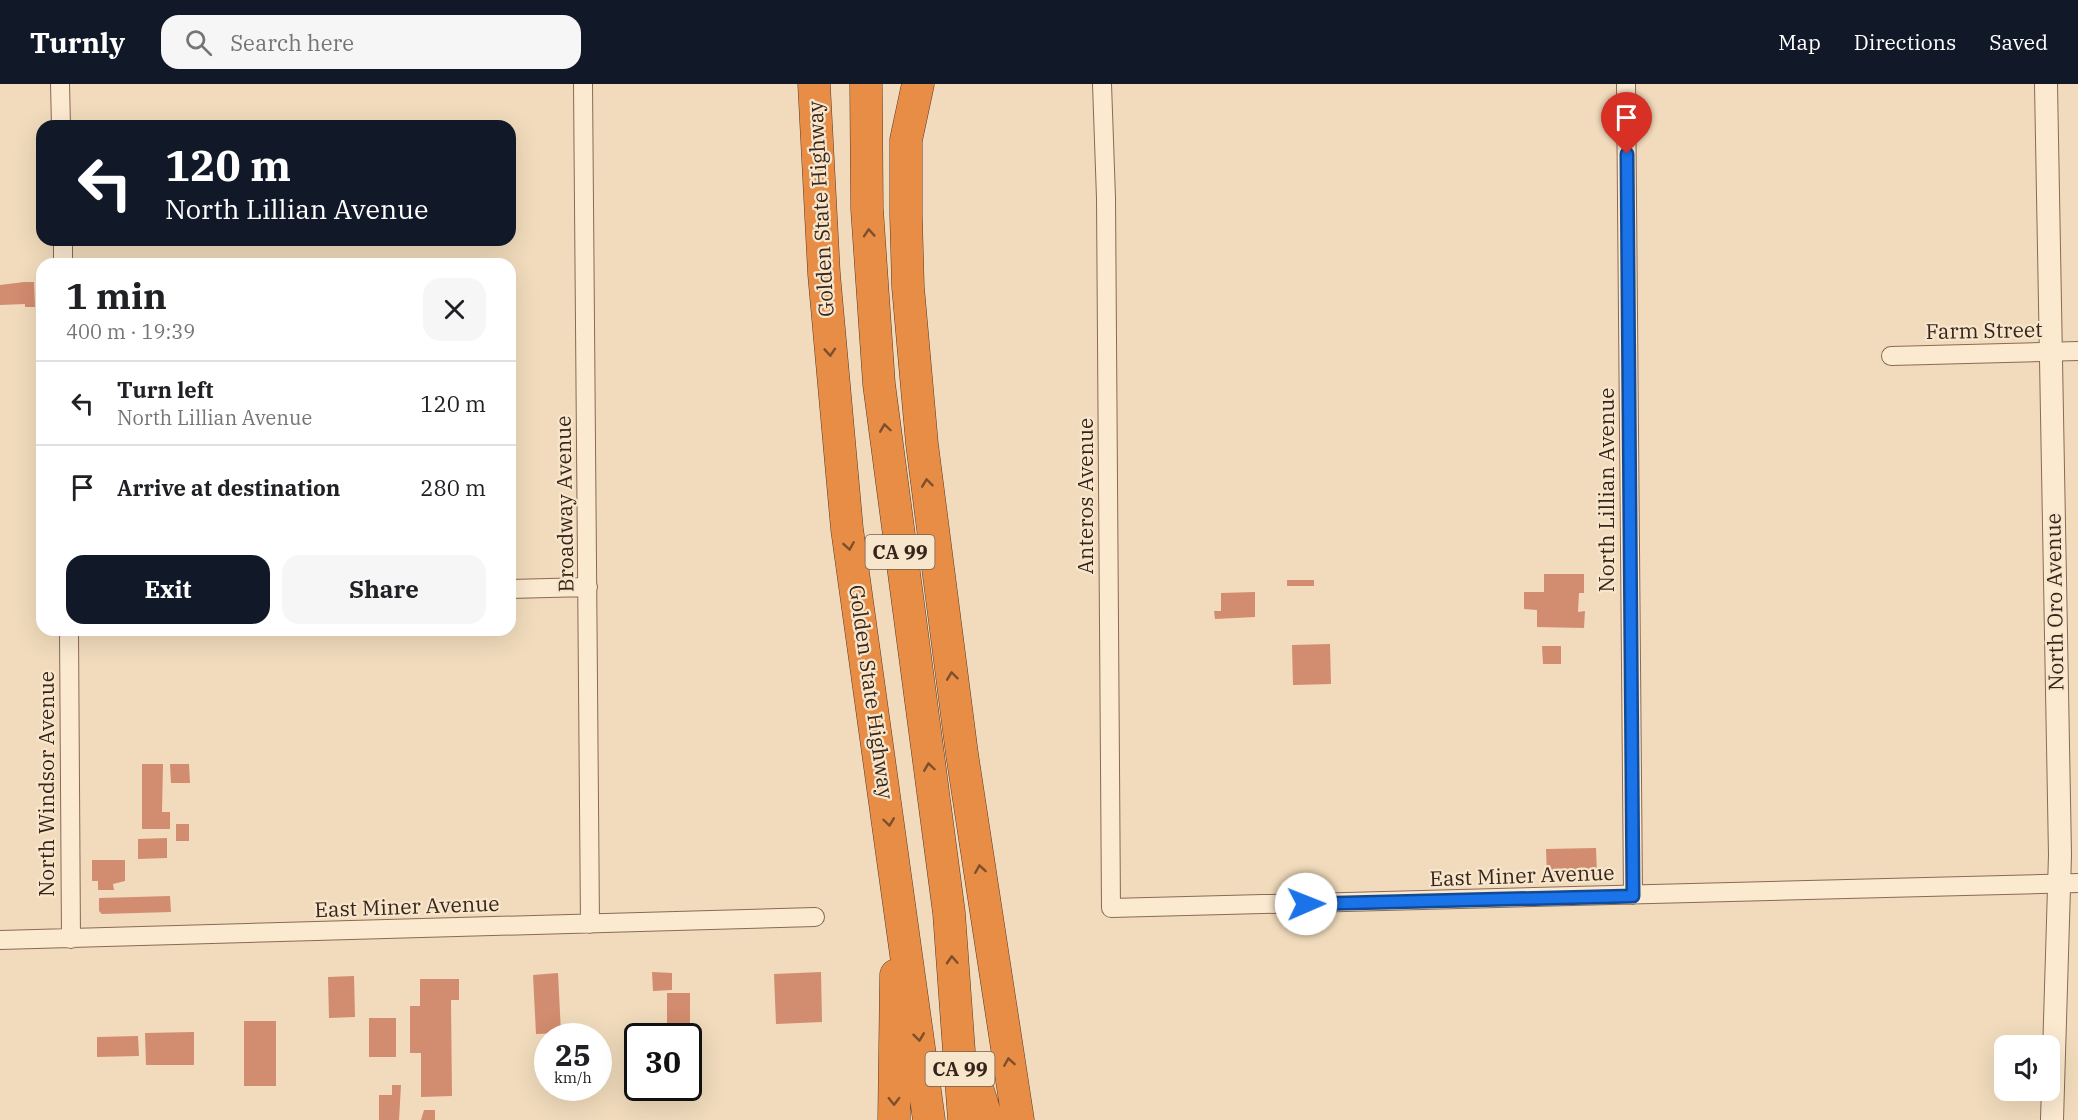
<!DOCTYPE html>
<html lang="en">
<head>
<meta charset="utf-8">
<style>
	:root { --surface:#fff; --page:#f6f6f6; --text:#202124; --muted:#757577; --line:#e0e0e0; --accent:#111827 }
	body { margin:0; font-family:"IBM Plex Serif",serif; background:var(--page); color:var(--text); height:100vh; display:flex; flex-direction:column; font-size:22px; white-space:nowrap }
	* { box-sizing:border-box; margin:0 }
	p { font-size:20px; color:var(--muted) }
	.icon { flex:none; width:33px; height:33px; fill:none; stroke:currentColor; stroke-width:2; stroke-linecap:round; stroke-linejoin:round }
	.map { position:relative; flex:1; overflow:hidden }
	.side { position:absolute; left:36px; top:174px; width:480px; height:378px; display:flex; flex-direction:column; background:var(--surface); border-radius:18px; box-shadow:0 6px 24px #0002 }
	.side>* { flex:none }
	.banner { position:absolute; left:36px; top:36px; width:480px; height:126px; border-radius:18px; box-shadow:0 6px 24px #0002; background:#111827; color:#fff; overflow:hidden }
	.controls { position:absolute; left:1994px; top:951px; display:grid; gap:12px }
	.controls a { display:grid; place-items:center; width:66px; height:66px; border-radius:12px; background:var(--surface); box-shadow:0 6px 24px #0002; font-size:30px }
	.speed { position:absolute; left:534px; top:939px; display:flex; gap:12px; font-size:30px; font-weight:700; text-align:center }
	.speed>* { display:grid; place-content:center; width:78px; height:78px; border-radius:50%; background:var(--surface); box-shadow:0 6px 24px #0002; line-height:1 }
	.speed small { font-size:15px; font-weight:400 }
	.speed .limit { border:3px solid #111; border-radius:9px; background:#fff; color:#111 }
	.pin { position:absolute; display:grid; place-items:center; width:51px; height:51px; color:#fff; margin:-62px -26px; border-radius:50% 50% 50% 0; rotate:-45deg; box-shadow:0 0 6px #0007 }
	.pin .icon { rotate:45deg }
	.me { position:absolute; width:66px; margin:-33px; rotate:89deg; stroke-linejoin:round; filter:drop-shadow(0 0 4px #0008) }
	.turn { display:flex; align-items:center; gap:21px; height:126px; padding:0 30px; font-size:27px }
	.turn .icon { width:78px; height:78px; stroke-width:2.5 }
	.turn b { display:block; font-size:42px; line-height:51px }
	.round { display:grid; place-items:center; flex:none; width:63px; height:63px; border-radius:18px; background:var(--page) }
	.headline { display:flex; align-items:center; justify-content:space-between; height:102px; padding:0 30px }
	h1 { font-size:36px; font-weight:700; line-height:45px }
	.action { display:flex; gap:12px; margin-top:auto; padding:12px 30px }
	.action a { flex:1; height:69px; border-radius:18px; background:var(--accent); color:#fff; font-size:24px; font-weight:700; line-height:69px; text-align:center }
	.action a+a { background:var(--page); color:var(--text) }
	ul { padding:0; list-style:none }
	li { display:flex; align-items:center; gap:18px; height:84px; padding:0 30px; border-top:2px solid var(--line) }
	li div { flex:1 }
	li b { display:block; font-size:22px }
	li em { font-style:normal }
	header { display:flex; align-items:center; gap:36px; box-sizing:border-box; height:84px; padding:0 30px; background:var(--accent); color:#fff }
	header strong { font-size:28px }
	nav { display:flex; gap:33px; margin-inline-start:auto; font-size:21px }
	.search { width:420px; height:54px; background:var(--page); display:flex; align-items:center; gap:15px; box-sizing:border-box; padding:0 21px; border-radius:18px; color:var(--muted); font-size:22px }
	.map>svg:first-child { display:block }
</style>
</head>
<body>
<header>
<strong>Turnly</strong>
<div class="search"><svg class="icon" aria-label="search" viewBox="0 0 24 24"><circle cx="10" cy="10" r="6"/><path d="M15 15l6 6"/></svg>Search here</div>
<nav><a>Map</a><a>Directions</a><a>Saved</a></nav>
</header>
<div class="map">
<svg width="2078" height="1036" viewBox="0 0 2078 1036">
	<rect width="100%" height="100%" fill="#f1dbbc"/>
	<!-- building -->
	<path fill="#d28c6f" d="M24,198H34L35,223H25V220L0,221V201Z
		M1544,490H1584V509H1579L1578,528L1585,527L1584,544L1537,543V526L1524,525V508H1544Z
		M1287,496H1314V502H1287Z
		M1255,508V533L1215,535L1214,527H1221V509Z
		M1330,560L1331,600L1293,601L1292,561Z
		M1542,562H1561V580H1543Z
		M142,680H163L162,728H170V745H142Z
		M170,680H189L190,699H171Z
		M176,740H189V757H176Z
		M167,754V774L138,775V755Z
		M1596,764L1597,791L1547,792L1546,765Z
		M92,776H125V797L113,800L114,806H98V797H92Z
		M170,812L171,828L102,830L99,827V814Z
		M652,888L672,889V906L653,907Z
		M821,888L822,938L776,940L774,890Z
		M558,889L561,949L536,950L533,891Z
		M354,892L355,933L329,934L328,893Z
		M420,895H459V916H451L452,1012L421,1013V969H410V922H420Z
		M667,909H690V942H667Z
		M369,934H396V973H369Z
		M244,937H276V1002H244Z
		M194,948V981H146L145,949Z
		M138,952L139,972L97,973V953Z
		M392,1001H401L399,1036H379V1011H392Z
		M424,1026H435V1036H421Z"/>
	<g fill="none" stroke-linecap="round" stroke-linejoin="round">
		<!-- minor casing -->
		<g stroke="#896a55" stroke-width="20">
			<path id="minor" d="M60,0L61,42
				M583,0L590,840
				M1102,0L1106,114L1111,824L2078,799
				M1626,0L1633,811
				M63,156V180
				M1891,272L2078,267
				M510,505L588,503
				M69,546L71,855
				M0,856L815,833"/>
		</g>
		<!-- tertiary casing -->
		<g stroke="#896a55" stroke-width="24">
			<path id="tertiary" d="M2046,0L2060,771L2052,1036"/>
		</g>
		<!-- motorway casing -->
		<g stroke="#56392a" stroke-width="33">
			<path id="motorway" d="M814,0L824,190L847,445L929,1036
				M866,0L867,125L879,300L949,829L964,1036
				M918,0L906,56V131L908,203L922,360L962,670L1018,1036
				M973,990L987,1036
				M894,1036L896,891"/>
		</g>
		<!-- minor -->
		<use href="#minor" stroke="#fbe9d0" stroke-width="18"/>
		<!-- tertiary -->
		<use href="#tertiary" stroke="#fbe9d0" stroke-width="22"/>
		<!-- motorway -->
		<use href="#motorway" stroke="#e88d45" stroke-width="32"/>
	</g>
	<!-- one-way arrows -->
	<defs><path id="oneway-chevron" d="M-2-3.5L2.5 0L-2 3.5" fill="none" stroke-width="1.6" stroke-linecap="round" stroke-linejoin="round" transform="scale(1.5)"/></defs>
	<g stroke="#7e4f2c">
		<use href="#oneway-chevron" transform="translate(869 149) rotate(-94)"/>
		<use href="#oneway-chevron" transform="translate(830 268) rotate(86)"/>
		<use href="#oneway-chevron" transform="translate(885 344) rotate(-98)"/>
		<use href="#oneway-chevron" transform="translate(927 399) rotate(-97)"/>
		<use href="#oneway-chevron" transform="translate(849 462) rotate(81)"/>
		<use href="#oneway-chevron" transform="translate(952 592) rotate(-97)"/>
		<use href="#oneway-chevron" transform="translate(929 683) rotate(-98)"/>
		<use href="#oneway-chevron" transform="translate(889 738) rotate(82)"/>
		<use href="#oneway-chevron" transform="translate(980 785) rotate(-99)"/>
		<use href="#oneway-chevron" transform="translate(952 876) rotate(-93)"/>
		<use href="#oneway-chevron" transform="translate(919 953) rotate(83)"/>
		<use href="#oneway-chevron" transform="translate(1009 978) rotate(-99)"/>
		<use href="#oneway-chevron" transform="translate(894 1017) rotate(89)"/>
	</g>
	<g fill="none" stroke-linecap="round" stroke-linejoin="round">
		<!-- route casing -->
		<g stroke="#114b97" stroke-width="15">
			<path id="route" d="M1306,820L1633,812L1627,70"/>
		</g>
		<!-- route -->
		<use href="#route" stroke="#1a73e8" stroke-width="10"/>
	</g>
	<g text-anchor="middle" stroke-width="4.5" stroke-linejoin="round" paint-order="stroke">
		<!-- shield labels -->
		<g fill="#f8e6cc" stroke="#715f50" stroke-width="1.5">
			<rect x="865.5" y="451" width="69" height="34" rx="4.5"/>
			<rect x="925.5" y="968" width="69" height="34" rx="4.5"/>
		</g>
		<g font-size="20" font-weight="bold" fill="#37251b">
			<text x="900" y="475">CA 99</text>
			<text x="960" y="992">CA 99</text>
		</g>
		<!-- street labels -->
		<g font-size="21" fill="#37251b" stroke="#f8e6cc">
			<text transform="translate(821 125) rotate(-93)" y="7">Golden State Highway</text>
			<text transform="translate(1984 247) rotate(-1)" y="7">Farm Street</text>
			<text transform="translate(1607 406) rotate(-90)" y="7">North Lillian Avenue</text>
			<text transform="translate(1086 412) rotate(-90)" y="7">Anteros Avenue</text>
			<text transform="translate(565 420) rotate(-91)" y="7">Broadway Avenue</text>
			<text transform="translate(2055 518) rotate(-91)" y="7">North Oro Avenue</text>
			<text transform="translate(871 608) rotate(82)" y="7">Golden State Highway</text>
			<text transform="translate(47 700) rotate(-90)" y="7">North Windsor Avenue</text>
			<text transform="translate(1522 792) rotate(-2)" y="7">East Miner Avenue</text>
			<text transform="translate(407 823) rotate(-2)" y="7">East Miner Avenue</text>
		</g>
	</g>
</svg>
<div class="controls">
<a><svg class="icon" aria-label="sound" viewBox="0 0 24 24"><path d="M4 9h4l5-4v14l-5-4H4zM17 9q2 3 0 6"/></svg></a>
</div>
<div class="speed"><div>25<small>km/h</small></div><div class="limit">30</div></div>
<div class="pin" style="left:1627px;top:70px;background:#d93025"><svg class="icon" aria-label="arrive" viewBox="0 0 24 24"><path d="M6 21V4h12l-3 4 3 4H6"/></svg></div>
<svg class="me" style="left:1306px;top:820px" viewBox="-20 -20 40 40"><circle r="19" fill="#fff"/><path d="M0-13L10 11 0 6-10 11z" fill="#1a73e8"/></svg>
<div class="banner">
<div class="turn"><svg class="icon" aria-label="left" viewBox="0 0 24 24"><path d="M17 20v-9H6M10 6l-5 5 5 5"/></svg><div><b>120 m</b>North Lillian Avenue</div></div>
</div>
<section class="side">
<div class="headline"><div><h1>1 min</h1><p>400 m · 19:39</p></div><a class="round"><svg class="icon" aria-label="close" viewBox="0 0 24 24"><path d="M6 6l12 12M18 6L6 18"/></svg></a></div>
<ul>
<li><svg class="icon" aria-label="left" viewBox="0 0 24 24"><path d="M17 20v-9H6M10 6l-5 5 5 5"/></svg><div><b>Turn left</b><p>North Lillian Avenue</p></div><em>120 m</em></li>
<li><svg class="icon" aria-label="arrive" viewBox="0 0 24 24"><path d="M6 21V4h12l-3 4 3 4H6"/></svg><div><b>Arrive at destination</b></div><em>280 m</em></li>
</ul>
<div class="action"><a>Exit</a><a>Share</a></div>
</section>
</div>
</body>
</html>
